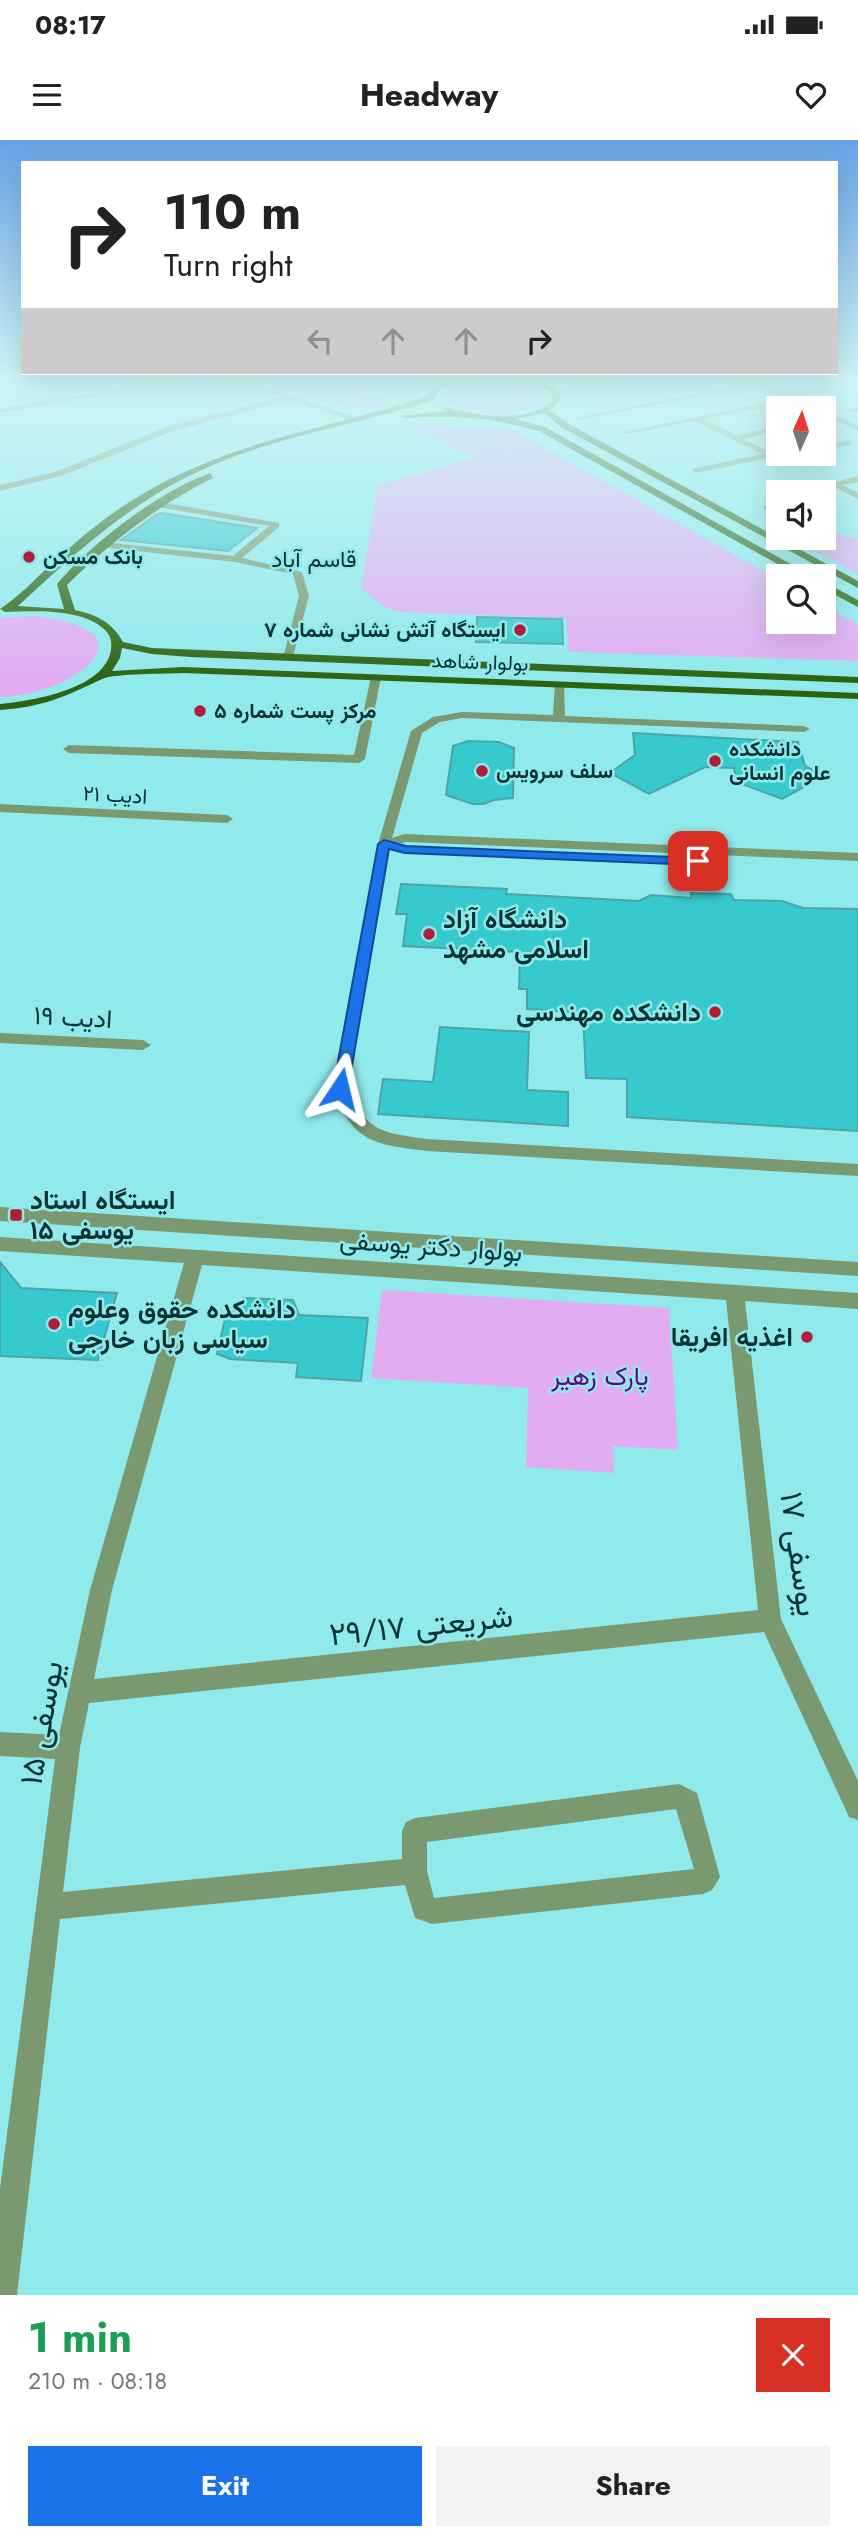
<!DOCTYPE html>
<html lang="en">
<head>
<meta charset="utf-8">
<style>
	:root { --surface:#fff; --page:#f2f2f2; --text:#222; --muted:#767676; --accent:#1a73e8 }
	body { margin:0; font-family:Jost,Vazirmatn,sans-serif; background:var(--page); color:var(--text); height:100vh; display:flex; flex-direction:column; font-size:26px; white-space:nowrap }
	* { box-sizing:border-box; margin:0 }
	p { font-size:23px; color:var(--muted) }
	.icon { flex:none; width:38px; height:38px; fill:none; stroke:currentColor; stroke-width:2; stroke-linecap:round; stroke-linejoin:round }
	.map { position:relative; height:2155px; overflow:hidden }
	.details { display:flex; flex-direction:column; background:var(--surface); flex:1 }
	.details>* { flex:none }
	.top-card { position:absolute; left:21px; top:21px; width:817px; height:214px; border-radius:0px; box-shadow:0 7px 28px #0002; background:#fff; color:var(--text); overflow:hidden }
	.needle { width:46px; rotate:3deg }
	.tools { position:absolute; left:766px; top:256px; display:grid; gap:14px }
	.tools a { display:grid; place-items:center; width:70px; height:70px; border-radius:0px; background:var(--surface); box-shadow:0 7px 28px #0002; font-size:35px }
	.pin { position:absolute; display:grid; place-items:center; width:60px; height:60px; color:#fff; margin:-30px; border-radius:14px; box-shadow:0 4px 10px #0006 }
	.me { position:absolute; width:77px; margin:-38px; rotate:10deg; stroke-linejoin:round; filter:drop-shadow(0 0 5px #0008) }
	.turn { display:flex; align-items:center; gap:24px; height:147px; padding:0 28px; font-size:32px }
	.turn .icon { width:91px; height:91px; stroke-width:2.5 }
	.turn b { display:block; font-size:49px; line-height:60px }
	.lanes { display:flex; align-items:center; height:66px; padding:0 28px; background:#0003; justify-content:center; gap:35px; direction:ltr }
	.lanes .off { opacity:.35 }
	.round { display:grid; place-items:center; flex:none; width:74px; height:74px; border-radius:0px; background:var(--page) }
	.summary { display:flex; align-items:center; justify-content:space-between; height:119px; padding:0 28px }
	h1 { font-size:42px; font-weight:700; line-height:52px; color:#1e9e55 }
	.primary-button { display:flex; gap:14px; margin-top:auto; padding:14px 28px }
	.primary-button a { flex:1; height:80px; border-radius:0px; background:var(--accent); color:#fff; font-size:28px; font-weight:700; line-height:80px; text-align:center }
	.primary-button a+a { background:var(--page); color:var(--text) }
	.status { display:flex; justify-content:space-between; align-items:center; height:49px; padding:0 35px; background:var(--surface); direction:ltr }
	.status svg { height:19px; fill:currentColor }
	header { display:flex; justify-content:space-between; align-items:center; height:91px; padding:0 28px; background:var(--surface); font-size:32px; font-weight:700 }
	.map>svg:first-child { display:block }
</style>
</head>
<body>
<div class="status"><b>08:17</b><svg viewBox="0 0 49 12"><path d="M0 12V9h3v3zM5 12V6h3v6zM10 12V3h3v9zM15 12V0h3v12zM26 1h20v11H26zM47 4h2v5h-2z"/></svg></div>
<header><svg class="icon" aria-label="menu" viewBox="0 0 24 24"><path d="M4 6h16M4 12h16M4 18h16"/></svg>Headway<svg class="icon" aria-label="heart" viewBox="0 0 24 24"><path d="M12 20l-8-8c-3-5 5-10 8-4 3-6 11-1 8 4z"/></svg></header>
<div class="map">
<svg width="858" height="2155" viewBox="0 0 858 2155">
	<rect width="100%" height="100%" fill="#90e9eb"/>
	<!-- green -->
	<path fill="#e1acf2" d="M254,239H312L392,262L361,271Z
		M489,241C507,241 531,241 545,255V260C528,279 460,279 444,258C450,242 473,242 489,241Z
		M428,282L462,288L511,289L779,440V481H824V466L855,483L858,486V521L569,512L566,478L400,472L384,467L361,448L378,345L478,317L406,286Z
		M824,390L858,399V434L789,397H824Z
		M35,476C160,490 74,555 0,557V478Z
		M382,1150L669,1168L678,1310L613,1306L614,1333L526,1327L528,1248L371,1238Z"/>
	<!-- building -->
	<path fill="#36c9ce" stroke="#4ba5a8" stroke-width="2" d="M162,373L257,388L228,411L121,400L156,375Z
		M477,477L562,479L563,504L476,502Z
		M633,593L798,602L805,626L824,636L782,659L737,642L734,628L705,627L649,654L610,633L635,615Z
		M468,601L499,602L514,608L513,658L494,660L484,664H473L446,655L453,606Z
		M401,744L507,749L506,754L639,761L651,755L691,758V753L731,754L734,760L782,761L803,768L858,769V991L627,977V939L586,938L583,873L527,869V849H519L520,812L403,806L407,774H396Z
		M440,887L529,892L527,950L568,952V986L378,974L383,939L433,942Z
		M0,1122L21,1148L117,1153L98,1220L0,1216Z
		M244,1158L293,1160L299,1175L368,1178L361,1241L296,1237L298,1223L230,1219L217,1214L227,1170Z"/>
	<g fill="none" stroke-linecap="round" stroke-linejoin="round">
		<!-- minor -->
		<path fill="#7b9971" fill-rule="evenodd" d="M20,239H36L0,247V243Z
			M176,239H193L0,273V269Z
			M226,239H237L363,279L356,281L288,260L173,291L61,336L0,351V345L55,332L167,287L281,257Z
			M596,239H613L583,246L560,257L553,255L578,242Z
			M743,239H750L815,268H804L754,246L579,280L575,278L747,243Z
			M769,262L772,266L703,279L736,295L779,286V290L743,299L777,315H801L776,320L769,318L695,333L692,329L762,314L694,281L628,294L624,292Z
			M858,268V272L847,271L848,269Z
			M824,271L858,285V290L824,276Z
			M849,300L852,304L824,310V306Z
			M858,336V342L842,345L858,353V359L829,344Z
			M779,361V367L766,370L762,367Z
			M160,362L279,383V387L242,418L302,432L309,456L292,520L283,518L299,456L293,434L235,422L100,407L98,405L103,402L233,416L269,386L157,367L156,365Z
			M376,534L381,537L365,619L359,623L69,613L63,609L69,605L354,615L371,537Z
			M555,543L564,545L565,576L804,586L810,589L804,592L462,578L440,582L422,593L392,698L405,694L858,713V721L406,702L390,706L348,949C366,992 384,993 427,999L858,1024V1036L427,1011C373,1004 354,1003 332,949L378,704L411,591L433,577L462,572L553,575Z
			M0,664L227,675L233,679L227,683L0,672Z
			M0,893L143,900L151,905L143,910L0,903Z
			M0,1067L858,1122V1136L0,1081Z
			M0,1097L858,1153V1169L745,1161L781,1479L858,1641V1680L849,1677L764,1492L89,1563L80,1608L63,1752L402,1719V1691L406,1682L415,1678L679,1644L697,1653L720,1737L712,1750L703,1754L432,1784L415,1778L405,1745L60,1779L17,2155H0V2049L55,1619L0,1616V1592L59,1595L90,1450L184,1123L0,1111ZM202,1125L726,1160L758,1470L94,1539L112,1450ZM676,1669L694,1729L434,1758L427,1731V1702Z"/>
		<!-- major -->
		<path fill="#2c6311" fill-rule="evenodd" d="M456,239H467L440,249L434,260C366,282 296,293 230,318C143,351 85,404 18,466L64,469L57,444C93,402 158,352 210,333L213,338C158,365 111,402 67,445L75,470C97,475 112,482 123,502L152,508L858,537V543L190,517L152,514L122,508L120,518L112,531L183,527L858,553V559L183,533C166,534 115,533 102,539C64,557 43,567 0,570V564C32,561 105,549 111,510C112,502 111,496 105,490C82,468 34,471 5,472L0,469C20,456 38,436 56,420C82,396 110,373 141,355C230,301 331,288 428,256L434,246Z
			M518,239H529L556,248L561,260L550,270L567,283L858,441V448L561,287L544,273L516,279L545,287L812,436H799L539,291C489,277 455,275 404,278L400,276L445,271L441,269L445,267C479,276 525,285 553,260L550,251Z
			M824,442L858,460V467L824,449Z"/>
	</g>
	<!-- sky -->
	<linearGradient id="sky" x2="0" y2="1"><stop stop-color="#69a2e5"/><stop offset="0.44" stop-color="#cdf5f6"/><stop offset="1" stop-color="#cdf5f6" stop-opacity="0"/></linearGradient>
	<rect width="858" height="541" fill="url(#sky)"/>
	<!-- route -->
	<path fill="#1a73e8" stroke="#114b97" stroke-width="2" d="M384,700L406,706L698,718L704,721L698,725L405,713L389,709L348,949L340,954L333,949L378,704Z"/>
	<!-- markers -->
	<g fill="#b01d38" stroke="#90e9eb" stroke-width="2.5">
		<circle cx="29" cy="417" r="7"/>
		<circle cx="520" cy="490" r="7"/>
		<circle cx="200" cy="571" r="7"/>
		<circle cx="715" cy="621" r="7"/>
		<circle cx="482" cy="631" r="7"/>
		<circle cx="429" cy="794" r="7"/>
		<circle cx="715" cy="872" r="7"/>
		<rect x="9" y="1068" width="14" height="14" rx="3.5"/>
		<circle cx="54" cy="1184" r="7"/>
		<circle cx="807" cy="1197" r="7"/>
	</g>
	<g text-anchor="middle" stroke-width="5" stroke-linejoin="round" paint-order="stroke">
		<!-- far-poi labels -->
		<g font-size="21" font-weight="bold" fill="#0b3334" stroke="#90e9eb" text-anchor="start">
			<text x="43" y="424">بانک مسکن</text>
			<text x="506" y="497" text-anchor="end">ایستگاه آتش نشانی شماره ۷</text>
			<text x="214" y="578">مرکز پست شماره ۵</text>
			<text x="729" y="616">دانشکده<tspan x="729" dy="24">علوم انسانی</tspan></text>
			<text x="496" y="638">سلف سرویس</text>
		</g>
		<!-- far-street labels -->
		<g font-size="21" fill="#0b3334" stroke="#90e9eb">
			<text transform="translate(480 522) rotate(2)" y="7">بولوار شاهد</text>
			<text transform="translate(115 655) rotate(3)" y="7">ادیب ۲۱</text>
		</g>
		<!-- far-neighbourhood labels -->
		<g font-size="23" fill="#143031" stroke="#90e9eb">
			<text x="314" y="427">قاسم آباد</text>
		</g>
		<!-- poi labels -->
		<g font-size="26" font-weight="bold" fill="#0b3334" stroke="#90e9eb" text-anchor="start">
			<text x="443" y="788">دانشگاه آزاد<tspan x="443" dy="30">اسلامی مشهد</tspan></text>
			<text x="701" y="881" text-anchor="end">دانشکده مهندسی</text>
			<text x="30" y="1069">ایستگاه استاد<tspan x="30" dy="30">یوسفی ۱۵</tspan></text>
			<text x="68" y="1178">دانشکده حقوق وعلوم<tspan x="68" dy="30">سیاسی زبان خارجی</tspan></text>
			<text x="793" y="1206" text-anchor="end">اغذیه افریقا</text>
		</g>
		<!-- street labels -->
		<g font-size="26" fill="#0b3334" stroke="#90e9eb">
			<text transform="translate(73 877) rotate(3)" y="9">ادیب ۱۹</text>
			<text transform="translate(431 1106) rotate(4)" y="9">بولوار دکتر یوسفی</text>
		</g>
		<!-- park labels -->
		<g font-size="26" fill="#64037b" stroke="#90e9eb">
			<text x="600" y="1245">پارک زهیر</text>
		</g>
		<!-- near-street labels -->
		<g font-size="32" fill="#0b3334" stroke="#90e9eb">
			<text transform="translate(800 1414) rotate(82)" y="11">یوسفی ۱۷</text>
			<text transform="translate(421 1485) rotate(-6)" y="11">شریعتی ۲۹/۱۷</text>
			<text transform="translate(41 1583) rotate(-80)" y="11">یوسفی ۱۵</text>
		</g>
	</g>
</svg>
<div class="tools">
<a><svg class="needle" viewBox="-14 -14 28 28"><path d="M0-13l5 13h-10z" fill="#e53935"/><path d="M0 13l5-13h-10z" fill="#767676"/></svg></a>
<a><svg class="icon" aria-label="sound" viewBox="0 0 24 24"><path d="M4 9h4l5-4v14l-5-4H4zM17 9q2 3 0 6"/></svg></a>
<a><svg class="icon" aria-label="search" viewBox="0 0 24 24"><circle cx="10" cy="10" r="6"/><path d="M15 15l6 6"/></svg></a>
</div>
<div class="pin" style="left:698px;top:721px;background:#d93025"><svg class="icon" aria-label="arrive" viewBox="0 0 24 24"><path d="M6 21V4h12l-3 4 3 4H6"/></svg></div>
<svg class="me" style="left:340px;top:949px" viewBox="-20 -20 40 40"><path d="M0-17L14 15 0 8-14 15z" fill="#1a73e8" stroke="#fff" stroke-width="4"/></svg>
<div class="top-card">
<div class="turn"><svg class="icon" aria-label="right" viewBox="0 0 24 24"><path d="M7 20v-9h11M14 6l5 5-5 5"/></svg><div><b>110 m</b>Turn right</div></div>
<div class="lanes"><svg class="icon off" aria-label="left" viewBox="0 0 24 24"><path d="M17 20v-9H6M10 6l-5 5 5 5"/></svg><svg class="icon off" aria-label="ahead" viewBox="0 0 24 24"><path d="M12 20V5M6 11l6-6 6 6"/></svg><svg class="icon off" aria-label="ahead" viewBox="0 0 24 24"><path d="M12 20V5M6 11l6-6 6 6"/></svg><svg class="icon" aria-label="right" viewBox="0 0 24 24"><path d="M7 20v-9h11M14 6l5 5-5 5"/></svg></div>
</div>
</div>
<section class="details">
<div class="summary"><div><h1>1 min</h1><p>210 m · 08:18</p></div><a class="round" style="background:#d93025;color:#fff"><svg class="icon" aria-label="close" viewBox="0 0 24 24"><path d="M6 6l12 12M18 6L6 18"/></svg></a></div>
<div class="primary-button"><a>Exit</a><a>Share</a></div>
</section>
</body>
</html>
